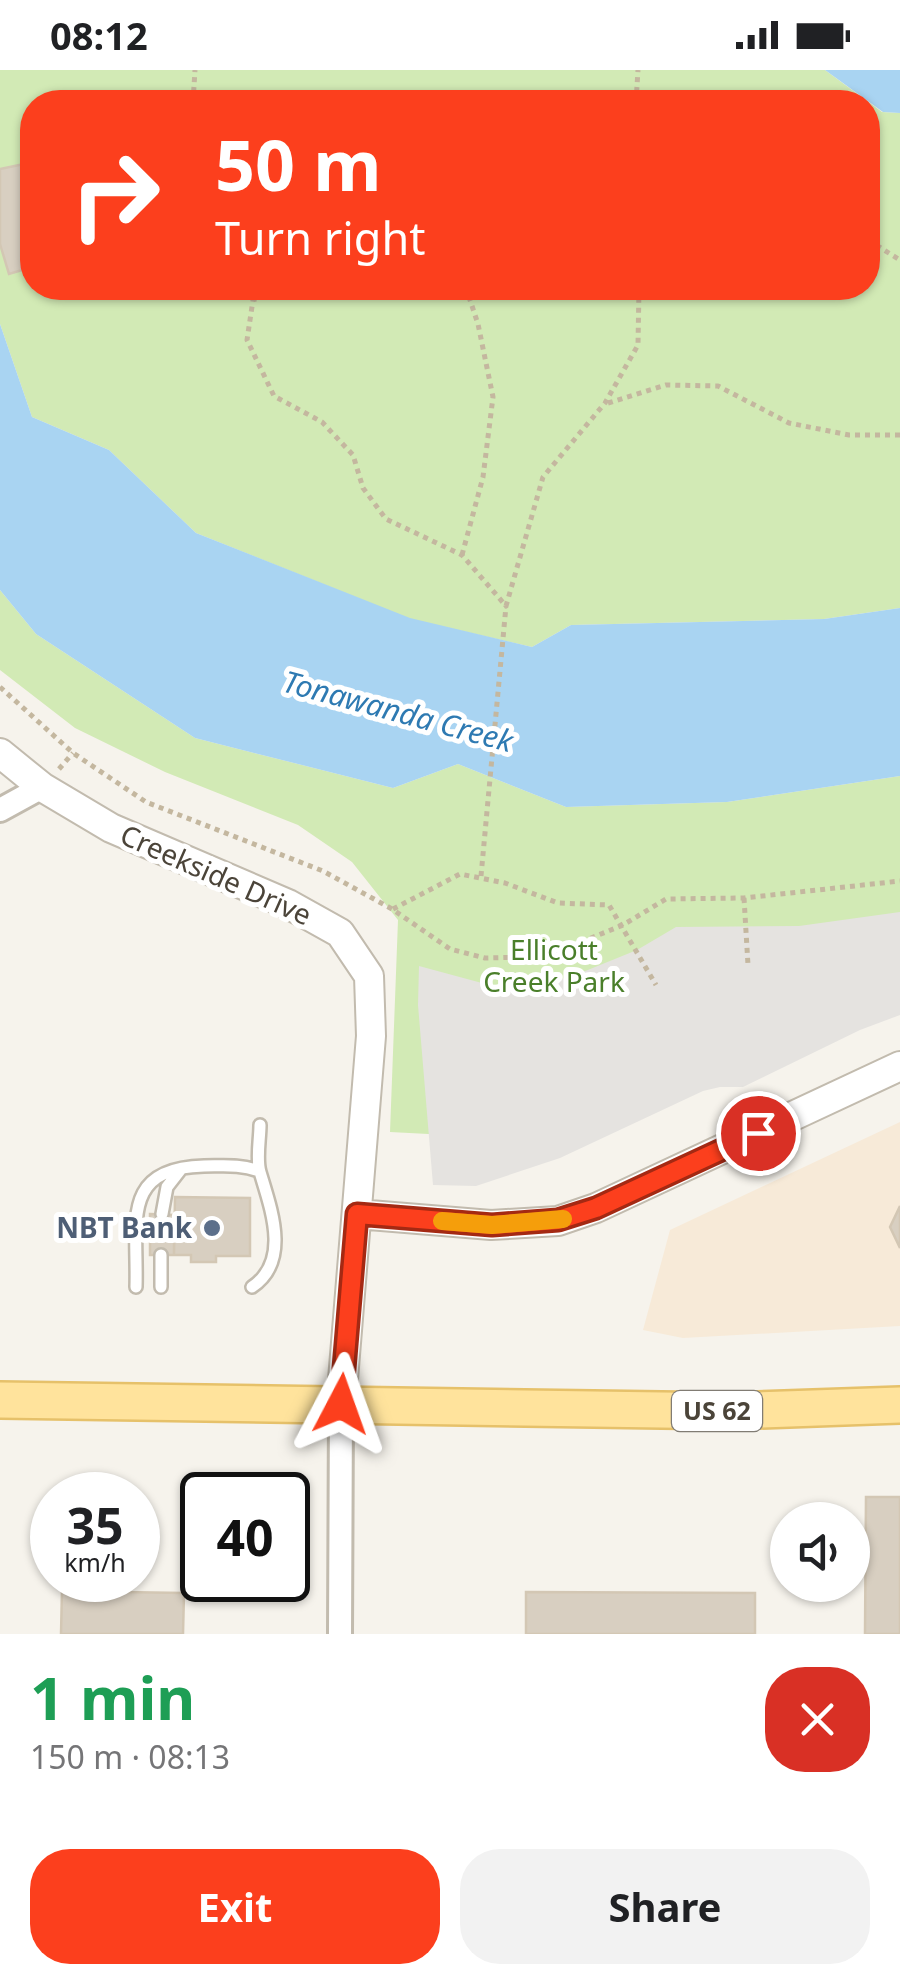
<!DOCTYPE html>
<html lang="en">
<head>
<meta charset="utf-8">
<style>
	:root { --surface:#fff; --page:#f2f2f2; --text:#202124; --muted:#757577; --accent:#fc3f1d }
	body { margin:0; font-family:"Noto Sans",sans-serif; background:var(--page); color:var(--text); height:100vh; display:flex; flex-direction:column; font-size:38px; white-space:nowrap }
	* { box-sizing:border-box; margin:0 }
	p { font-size:32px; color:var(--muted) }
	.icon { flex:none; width:55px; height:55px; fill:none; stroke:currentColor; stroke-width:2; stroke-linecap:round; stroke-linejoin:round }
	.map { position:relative; height:1564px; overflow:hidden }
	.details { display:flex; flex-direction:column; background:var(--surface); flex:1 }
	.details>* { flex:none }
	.guide { position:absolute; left:20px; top:20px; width:860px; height:210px; border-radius:40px; box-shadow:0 2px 8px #0004; background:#fc3f1d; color:#fff; overflow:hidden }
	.controls { position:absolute; left:770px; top:1432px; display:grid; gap:20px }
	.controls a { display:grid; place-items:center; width:100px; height:100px; border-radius:50%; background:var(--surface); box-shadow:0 2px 8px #0004; font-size:50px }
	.speed { position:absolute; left:30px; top:1402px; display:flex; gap:20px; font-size:50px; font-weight:700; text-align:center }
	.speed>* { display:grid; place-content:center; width:130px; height:130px; border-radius:50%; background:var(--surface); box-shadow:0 2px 8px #0004; line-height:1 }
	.speed small { font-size:25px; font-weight:400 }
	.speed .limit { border:5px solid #111; border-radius:15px; background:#fff; color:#111 }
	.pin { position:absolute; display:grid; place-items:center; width:85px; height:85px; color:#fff; margin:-42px; border:5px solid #fff; border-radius:50%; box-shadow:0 2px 10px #0007 }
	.me { position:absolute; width:110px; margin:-55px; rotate:4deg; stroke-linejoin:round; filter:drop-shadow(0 0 8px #0008) }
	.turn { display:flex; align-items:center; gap:35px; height:210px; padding:0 30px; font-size:45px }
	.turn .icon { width:130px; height:130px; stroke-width:2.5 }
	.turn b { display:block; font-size:70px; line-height:85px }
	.round { display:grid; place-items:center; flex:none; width:105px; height:105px; border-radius:40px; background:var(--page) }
	.summary { display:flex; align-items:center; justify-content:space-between; height:170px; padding:0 30px }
	h1 { font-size:60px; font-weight:700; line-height:75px; color:#1e9e55 }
	.action { display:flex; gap:20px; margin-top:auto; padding:20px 30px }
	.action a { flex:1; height:115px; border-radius:40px; background:var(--accent); color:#fff; font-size:40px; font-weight:700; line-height:115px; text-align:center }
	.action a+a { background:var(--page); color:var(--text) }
	.status { display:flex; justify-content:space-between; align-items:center; height:70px; padding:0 50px; background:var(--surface); direction:ltr }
	.status svg { height:28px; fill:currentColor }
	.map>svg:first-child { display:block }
</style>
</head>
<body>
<div class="status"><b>08:12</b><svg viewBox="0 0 49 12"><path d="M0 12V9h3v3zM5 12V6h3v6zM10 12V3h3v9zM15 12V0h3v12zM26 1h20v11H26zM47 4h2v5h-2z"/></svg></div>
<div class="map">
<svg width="900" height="1564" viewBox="0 0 900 1564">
	<rect width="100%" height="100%" fill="#f6f3ec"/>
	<!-- commercial -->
	<path fill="#f7ead8" d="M900,1052V1256L683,1268L643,1260L670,1160Z"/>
	<!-- green -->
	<path fill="#d2eab5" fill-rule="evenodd" d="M0,0H825L882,42L900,43V538L824,549L571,555L532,577L410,549L196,463L109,380L32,347L0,254ZM32,32H868V218H32Z
		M0,520L36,564L195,668L393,718L458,694L566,737L727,732L900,706V914L544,1070L390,1062L398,850L352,792L298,755L165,702L75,658L0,600Z"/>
	<!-- parking -->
	<path fill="#e5e3e0" d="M900,842V945L860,960L743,1017H720L703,1021L560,1088L476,1116L433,1115L418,935L419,896L504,919L526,918L573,906L637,880L676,857L799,856Z"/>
	<!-- water -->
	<path fill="#a9d4f2" d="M825,0H900V43L883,42Z
		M0,254L32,347L109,380L196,463L410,548L532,577L571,555L824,549L900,538V706L727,732L566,737L458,694L393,718L195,668L36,564L0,520Z"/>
	<!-- building -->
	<path fill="#d8cfc1" stroke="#d3c7b4" stroke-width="2.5" d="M24,94L32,124V197L9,204L0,174V99Z
		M175,1127L250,1128V1186H216V1192H191V1185H174Z
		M900,1136V1178L890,1157Z
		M150,1144L174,1145V1185H150Z
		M866,1427H900V1564H865Z
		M68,1510H121V1522L184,1523L183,1564H61L62,1520H68Z
		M526,1522L755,1523V1564H526Z"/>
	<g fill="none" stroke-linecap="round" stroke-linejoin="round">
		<!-- service casing -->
		<g stroke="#c2bbae" stroke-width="16">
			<path id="service" d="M162,1144L167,1117L181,1099
				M136,1217C138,1153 120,1098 204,1096C223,1096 241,1094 259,1101
				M161,1217V1185
				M252,1217C291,1191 271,1139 260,1102C256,1089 260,1069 260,1055"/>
		</g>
		<!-- minor casing -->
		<g stroke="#c2bbae" stroke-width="28">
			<path id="minor" d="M0,740L42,717
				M340,1564L341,1334"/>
		</g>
		<!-- tertiary casing -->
		<g stroke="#c2bbae" stroke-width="32">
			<path id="tertiary" d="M0,683L42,717L111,758L288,834L340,863L369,906L371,966L341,1334
				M357,1144L491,1155L558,1151L596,1138L900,996"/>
		</g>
		<!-- primary casing -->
		<g stroke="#e6c16a" stroke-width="40">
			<path id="primary" d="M0,1330L730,1341L900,1335"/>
		</g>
		<!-- path -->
		<path stroke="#c4b79f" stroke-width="5" stroke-dasharray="5 5" stroke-linecap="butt" d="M193,32L195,0
			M636,32L638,0
			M868,170L900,190
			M284,218L253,230L247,270L274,326L322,352L353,385L363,418L386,449L462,485L506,536L543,407L605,333L638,275L639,218
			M608,333L666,315L718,316L789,353L849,365H900
			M462,485L483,407L493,327L478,254L466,218
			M0,617L73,683L146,732L323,801L392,839L450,879L485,888L527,887L569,877L623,855L666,829L744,828L900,811
			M59,699L73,683
			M481,806L506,536
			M744,828L748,895
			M393,839L460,804L505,813L558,833L609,835L656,915"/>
		<!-- service -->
		<use href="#service" stroke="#fff" stroke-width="11"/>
		<!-- minor -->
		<use href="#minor" stroke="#fff" stroke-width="22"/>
		<!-- tertiary -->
		<use href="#tertiary" stroke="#fff" stroke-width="28"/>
		<!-- primary -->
		<use href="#primary" stroke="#ffe39c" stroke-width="35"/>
	</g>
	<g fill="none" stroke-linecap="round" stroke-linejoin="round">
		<!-- route casing -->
		<g stroke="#a42913" stroke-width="25">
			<path id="route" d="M341,1334L357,1144L492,1155L558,1150L596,1138L758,1063"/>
		</g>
		<!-- route -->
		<use href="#route" stroke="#fc3f1d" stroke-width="18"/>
		<!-- slow -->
		<path stroke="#f59e0b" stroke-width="18" d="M442,1151L492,1155L563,1149"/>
	</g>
	<!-- markers -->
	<circle fill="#5c6f8a" stroke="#fff" stroke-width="4" cx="212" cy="1158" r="10"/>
	<g text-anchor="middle" stroke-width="10" stroke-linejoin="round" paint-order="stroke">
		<!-- shield labels -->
		<rect fill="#fff" stroke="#817c74" stroke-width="2.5" x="672" y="1321" width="90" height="40" rx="8"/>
		<g font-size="25" font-weight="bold" fill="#4b4439">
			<text x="717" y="1350">US 62</text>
		</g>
		<!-- street labels -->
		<g font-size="28" fill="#4b4439" stroke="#fff">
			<text transform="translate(216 805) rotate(24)" y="10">Creekside Drive</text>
		</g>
		<!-- park labels -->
		<g font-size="28" fill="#4a7f2a" stroke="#fff">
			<text x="554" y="890">Ellicott<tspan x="554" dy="32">Creek Park</tspan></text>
		</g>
		<!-- service labels -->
		<g font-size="28" font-weight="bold" fill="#4e5e75" stroke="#fff" text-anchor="end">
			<text x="192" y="1168">NBT Bank</text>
		</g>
		<!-- water labels -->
		<g font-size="30" font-style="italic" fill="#2e7ab2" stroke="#fff">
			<text transform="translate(398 642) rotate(15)" y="10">Tonawanda Creek</text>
		</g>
	</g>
</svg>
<div class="controls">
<a><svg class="icon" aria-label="sound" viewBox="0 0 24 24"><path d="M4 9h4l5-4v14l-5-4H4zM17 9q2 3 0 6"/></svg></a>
</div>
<div class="speed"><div>35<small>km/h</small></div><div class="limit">40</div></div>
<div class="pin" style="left:758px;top:1063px;background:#d93025"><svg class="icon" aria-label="arrive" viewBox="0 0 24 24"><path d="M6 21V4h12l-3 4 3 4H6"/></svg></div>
<svg class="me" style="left:341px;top:1334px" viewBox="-20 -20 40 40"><path d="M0-17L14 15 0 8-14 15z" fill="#fc3f1d" stroke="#fff" stroke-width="4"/></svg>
<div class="guide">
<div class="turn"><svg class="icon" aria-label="right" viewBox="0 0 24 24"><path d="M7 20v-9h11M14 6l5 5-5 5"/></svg><div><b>50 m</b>Turn right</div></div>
</div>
</div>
<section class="details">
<div class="summary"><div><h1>1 min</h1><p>150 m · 08:13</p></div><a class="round" style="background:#d93025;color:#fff"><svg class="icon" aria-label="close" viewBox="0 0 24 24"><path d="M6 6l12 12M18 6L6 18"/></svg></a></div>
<div class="action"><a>Exit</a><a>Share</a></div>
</section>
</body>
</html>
